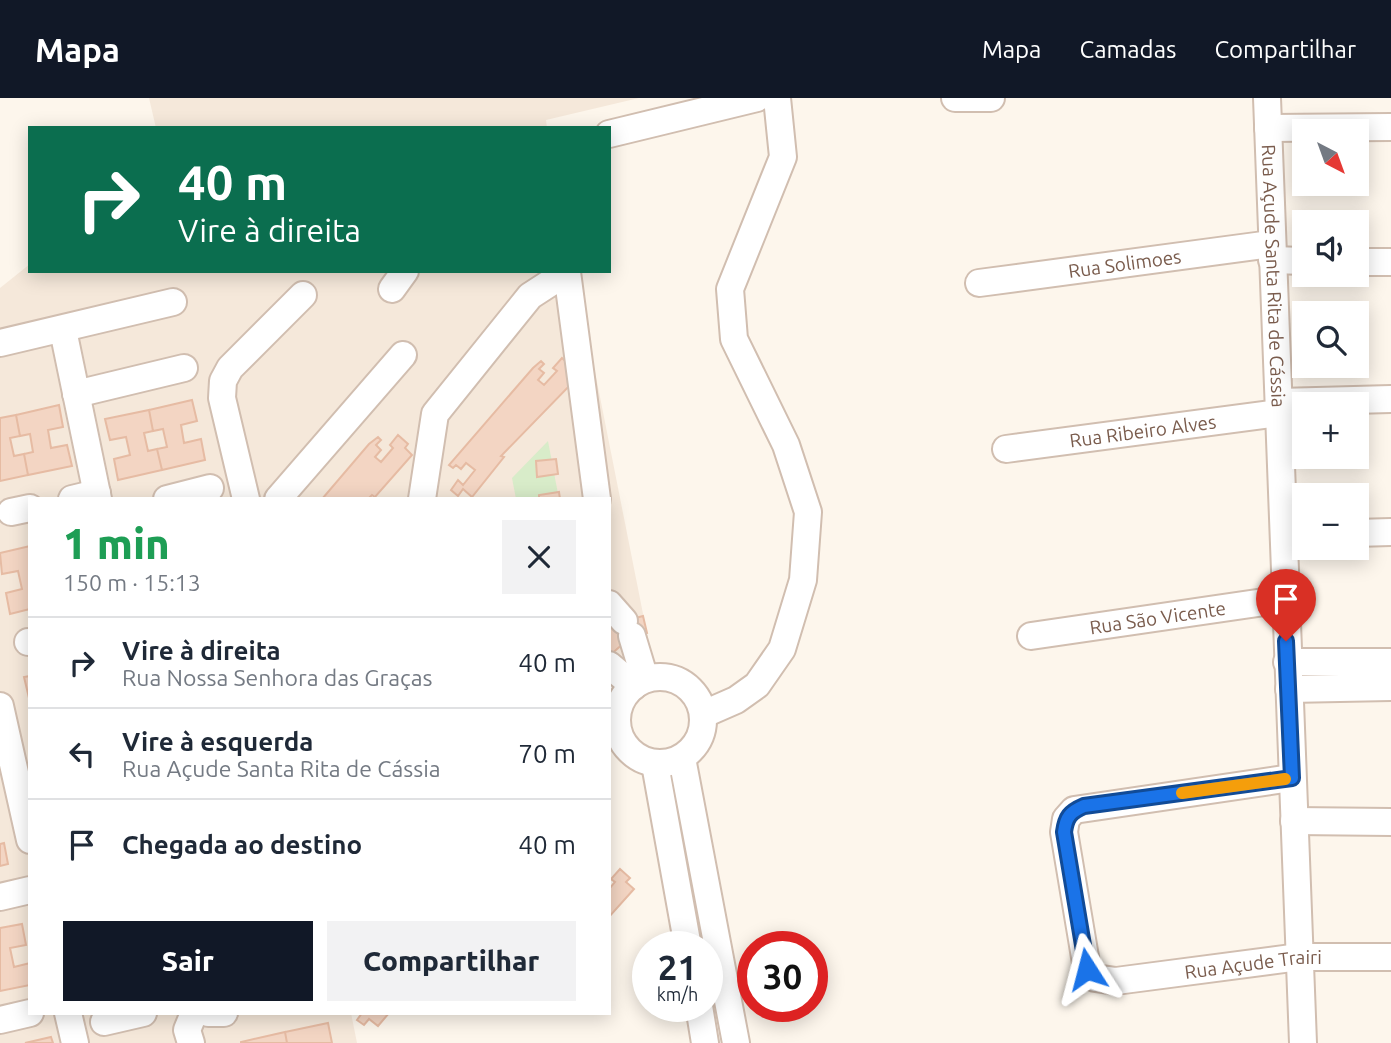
<!DOCTYPE html>
<html lang="pt">
<head>
<meta charset="utf-8">
<style>
	:root { --surface:#fff; --page:#f2f2f3; --text:#1f2937; --muted:#747a83; --line:#e0e1e3; --accent:#111827 }
	body { margin:0; font-family:Ubuntu,sans-serif; background:var(--page); color:var(--text); height:100vh; display:flex; flex-direction:column; font-size:26px; white-space:nowrap }
	* { box-sizing:border-box; margin:0 }
	p { font-size:23px; color:var(--muted) }
	.icon { flex:none; width:38px; height:38px; fill:none; stroke:currentColor; stroke-width:2; stroke-linecap:round; stroke-linejoin:round }
	.map { position:relative; flex:1; overflow:hidden }
	.sheet { position:absolute; left:28px; top:399px; width:583px; height:518px; display:flex; flex-direction:column; background:var(--surface); border-radius:0px; box-shadow:0 4px 18px #0003 }
	.sheet>* { flex:none }
	.guide { position:absolute; left:28px; top:28px; width:583px; height:147px; border-radius:0px; box-shadow:0 4px 18px #0003; background:#0b6e4f; color:#fff; overflow:hidden }
	.needle { width:46px; rotate:139deg }
	.tools { position:absolute; left:1292px; top:21px; display:grid; gap:14px }
	.tools a { display:grid; place-items:center; width:77px; height:77px; border-radius:0px; background:var(--surface); box-shadow:0 4px 18px #0003; font-size:35px }
	.speed { position:absolute; left:632px; top:833px; display:flex; gap:14px; font-size:35px; font-weight:700; text-align:center }
	.speed>* { display:grid; place-content:center; width:91px; height:91px; border-radius:50%; background:var(--surface); box-shadow:0 4px 18px #0003; line-height:1 }
	.speed small { font-size:18px; font-weight:400 }
	.speed .limit { border:10px solid #d22; background:#fff; color:#111 }
	.pin { position:absolute; display:grid; place-items:center; width:60px; height:60px; color:#fff; margin:-72px -30px; border-radius:50% 50% 50% 0; rotate:-45deg; box-shadow:0 0 7px #0007 }
	.pin .icon { rotate:45deg }
	.me { position:absolute; width:77px; margin:-38px; rotate:351deg; stroke-linejoin:round; filter:drop-shadow(0 0 5px #0008) }
	.turn { display:flex; align-items:center; gap:24px; height:147px; padding:0 35px; font-size:32px }
	.turn .icon { width:91px; height:91px; stroke-width:2.5 }
	.turn b { display:block; font-size:49px; line-height:60px }
	.round { display:grid; place-items:center; flex:none; width:74px; height:74px; border-radius:0px; background:var(--page) }
	.headline { display:flex; align-items:center; justify-content:space-between; height:119px; padding:0 35px }
	h1 { font-size:42px; font-weight:800; line-height:52px; color:#1e9e55 }
	.button { display:flex; gap:14px; margin-top:auto; padding:14px 35px }
	.button a { flex:1; height:80px; border-radius:0px; background:var(--accent); color:#fff; font-size:28px; font-weight:800; line-height:80px; text-align:center }
	.button a+a { background:var(--page); color:var(--text) }
	ul { padding:0; list-style:none }
	li { display:flex; align-items:center; gap:21px; height:91px; padding:0 35px; border-top:2px solid var(--line) }
	li div { flex:1 }
	li b { display:block; font-size:26px }
	li em { font-style:normal }
	header { display:flex; align-items:center; gap:42px; box-sizing:border-box; height:98px; padding:0 35px; background:var(--accent); color:#fff }
	header strong { font-size:33px }
	nav { display:flex; gap:38px; margin-inline-start:auto; font-size:24px }
	.map>svg:first-child { display:block }
</style>
</head>
<body>
<header>
<strong>Mapa</strong>
<nav><a>Mapa</a><a>Camadas</a><a>Compartilhar</a></nav>
</header>
<div class="map">
<svg width="1391" height="945" viewBox="0 0 1391 945">
	<rect width="100%" height="100%" fill="#fdf6ec"/>
	<!-- residential -->
	<path fill="#f5e8da" d="M149,0H639L546,22L547,30H156Z
		M30,166V173H575L649,546L636,549L609,574V401H30V915H351L357,945H0V190Z"/>
	<!-- green -->
	<path fill="#d8ecc9" d="M548,343L559,401H516L512,380Z"/>
	<!-- building -->
	<path fill="#f3d5c3" stroke="#e6bba3" stroke-width="2" d="M562,260L572,269L576,281L501,358L504,359L472,399L463,391L458,398L451,392L458,382L463,387L475,372L466,365L461,371L456,367L453,370L449,367L533,270L541,263L544,266L539,271L544,275L538,282L544,287L557,273L553,270Z
		M192,302L197,323L181,327L184,345L201,341L205,362L162,372L157,351L167,349L163,331L153,333L149,312Z
		M59,307L63,329L48,332L51,350L67,347L72,368L28,377L24,356L33,354L30,336L20,338L16,317Z
		M149,312L153,333L144,335L148,353L157,351L162,372L118,382L114,361L130,357L126,339L110,342L105,321Z
		M16,317L20,338L10,340L14,358L24,356L28,377L0,383V320Z
		M398,337L408,346L405,350L412,357L375,399L372,397L368,401H322L369,346L378,339L381,342L376,347L381,352L375,359L381,364L393,350L390,347Z
		M556,361L558,376L537,379L536,363Z
		M559,394L560,401H539V397Z
		M30,448V511L10,516L6,495L22,491L18,473L2,476L0,455Z
		M643,518L647,535L632,538L609,558V527Z
		M30,578V600H29L24,579Z
		M4,745L8,766L0,768V746Z
		M620,771L630,780L626,784L634,791L609,819V791L615,784L611,781Z
		M22,826L26,847L10,850L14,869L30,865V887L0,893V830Z
		M362,915L369,916L389,915L378,928L369,921L364,927L357,922Z
		M328,925L332,945H287L285,934Z
		M285,934L287,945H241V944Z
		M51,939L53,945H25Z"/>
	<g fill="none" stroke-linecap="round" stroke-linejoin="round">
		<!-- minor casing -->
		<g stroke="#d1beb0" stroke-width="30">
			<g id="minor">
				<path d="M955,0H991"/>
				<path id="s1" d="M1267,0L1303,945"/>
				<path d="M1268,30L1391,29"/>
				<path d="M609,36L757,0"/>
				<path d="M1272,162L1304,163"/>
				<path d="M1356,164H1391"/>
				<path id="s2" d="M979,185L1271,146"/>
				<path d="M392,191L405,173"/>
				<path d="M63,232L98,401"/>
				<path d="M0,245L173,204"/>
				<path d="M76,296L184,270"/>
				<path d="M1279,304L1391,301"/>
				<path id="s3" d="M1006,351L1279,315"/>
				<path d="M72,401L97,395"/>
				<path d="M167,401L210,390"/>
				<path d="M246,401L222,300L223,283L230,270L303,197"/>
				<path d="M278,401L403,257"/>
				<path d="M422,401L435,316L530,198L567,174L597,401"/>
				<path d="M11,414L30,410"/>
				<path d="M1356,435L1391,434"/>
				<path d="M609,506L624,523"/>
				<path d="M632,538L645,581"/>
				<path id="s4" d="M1031,538L1285,501"/>
				<path d="M28,544H30"/>
				<path d="M1287,564H1391"/>
				<path d="M609,567L634,588"/>
				<circle cx="660" cy="622" r="43"/>
				<path d="M1289,591L1391,589"/>
				<path d="M0,608L30,742"/>
				<path d="M704,616L736,602L757,587L782,551L803,482L808,414L786,347L734,241L730,191L783,59L777,0"/>
				<path d="M682,660L736,945"/>
				<path d="M655,666L688,849"/>
				<path id="s5" d="M1291,680L1074,712L1066,721L1064,734L1087,871L1095,880L1116,883L1299,859H1391"/>
				<path d="M1294,723L1391,724"/>
				<path d="M0,799L30,792"/>
				<path d="M699,908L705,945"/>
				<path d="M68,915L75,945"/>
				<path d="M208,915H224"/>
				<path d="M0,922L30,915"/>
				<path d="M104,924L143,915"/>
				<path d="M191,945L187,932L194,915"/>
			</g>
		</g>
		<!-- minor -->
		<use href="#minor" stroke="#fff" stroke-width="26"/>
	</g>
	<g fill="none" stroke-linecap="round" stroke-linejoin="round">
		<!-- route casing -->
		<g stroke="#114b97" stroke-width="18">
			<path id="route" d="M1087,871L1064,734C1066,719 1070,714 1084,708L1292,680L1286,543"/>
		</g>
		<!-- route -->
		<use href="#route" stroke="#1a73e8" stroke-width="12"/>
		<!-- slow -->
		<path stroke="#f59e0b" stroke-width="12" d="M1182,695L1285,681"/>
	</g>
	<g text-anchor="middle" stroke-width="6" stroke-linejoin="round" paint-order="stroke">
		<!-- street labels -->
		<g font-size="19" fill="#7a5c4d" stroke="#fffaf3">
			<text dy="7" stroke="none"><textPath href="#s2" startOffset="147">Rua Solimoes</textPath></text>
			<text dy="7" stroke="none"><textPath href="#s1" startOffset="178">Rua Açude Santa Rita de Cássia</textPath></text>
			<text dy="7" stroke="none"><textPath href="#s3" startOffset="138">Rua Ribeiro Alves</textPath></text>
			<text dy="7" stroke="none"><textPath href="#s4" startOffset="128">Rua São Vicente</textPath></text>
			<text dy="7" stroke="none"><textPath href="#s5" startOffset="555">Rua Açude Trairi</textPath></text>
		</g>
	</g>
</svg>
<div class="tools">
<a><svg class="needle" viewBox="-14 -14 28 28"><path d="M0-13l5 13h-10z" fill="#e53935"/><path d="M0 13l5-13h-10z" fill="#747a83"/></svg></a>
<a><svg class="icon" aria-label="sound" viewBox="0 0 24 24"><path d="M4 9h4l5-4v14l-5-4H4zM17 9q2 3 0 6"/></svg></a>
<a><svg class="icon" aria-label="search" viewBox="0 0 24 24"><circle cx="10" cy="10" r="6"/><path d="M15 15l6 6"/></svg></a>
<a>+</a>
<a>−</a>
</div>
<div class="speed"><div>21<small>km/h</small></div><div class="limit">30</div></div>
<div class="pin" style="left:1286px;top:543px;background:#d93025"><svg class="icon" aria-label="arrive" viewBox="0 0 24 24"><path d="M6 21V4h12l-3 4 3 4H6"/></svg></div>
<svg class="me" style="left:1087px;top:871px" viewBox="-20 -20 40 40"><path d="M0-17L14 15 0 8-14 15z" fill="#1a73e8" stroke="#fff" stroke-width="4"/></svg>
<div class="guide">
<div class="turn"><svg class="icon" aria-label="right" viewBox="0 0 24 24"><path d="M7 20v-9h11M14 6l5 5-5 5"/></svg><div><b>40 m</b>Vire à direita</div></div>
</div>
<section class="sheet">
<div class="headline"><div><h1>1 min</h1><p>150 m · 15:13</p></div><a class="round"><svg class="icon" aria-label="close" viewBox="0 0 24 24"><path d="M6 6l12 12M18 6L6 18"/></svg></a></div>
<ul>
<li><svg class="icon" aria-label="right" viewBox="0 0 24 24"><path d="M7 20v-9h11M14 6l5 5-5 5"/></svg><div><b>Vire à direita</b><p>Rua Nossa Senhora das Graças</p></div><em>40 m</em></li>
<li><svg class="icon" aria-label="left" viewBox="0 0 24 24"><path d="M17 20v-9H6M10 6l-5 5 5 5"/></svg><div><b>Vire à esquerda</b><p>Rua Açude Santa Rita de Cássia</p></div><em>70 m</em></li>
<li><svg class="icon" aria-label="arrive" viewBox="0 0 24 24"><path d="M6 21V4h12l-3 4 3 4H6"/></svg><div><b>Chegada ao destino</b></div><em>40 m</em></li>
</ul>
<div class="button"><a>Sair</a><a>Compartilhar</a></div>
</section>
</div>
</body>
</html>
